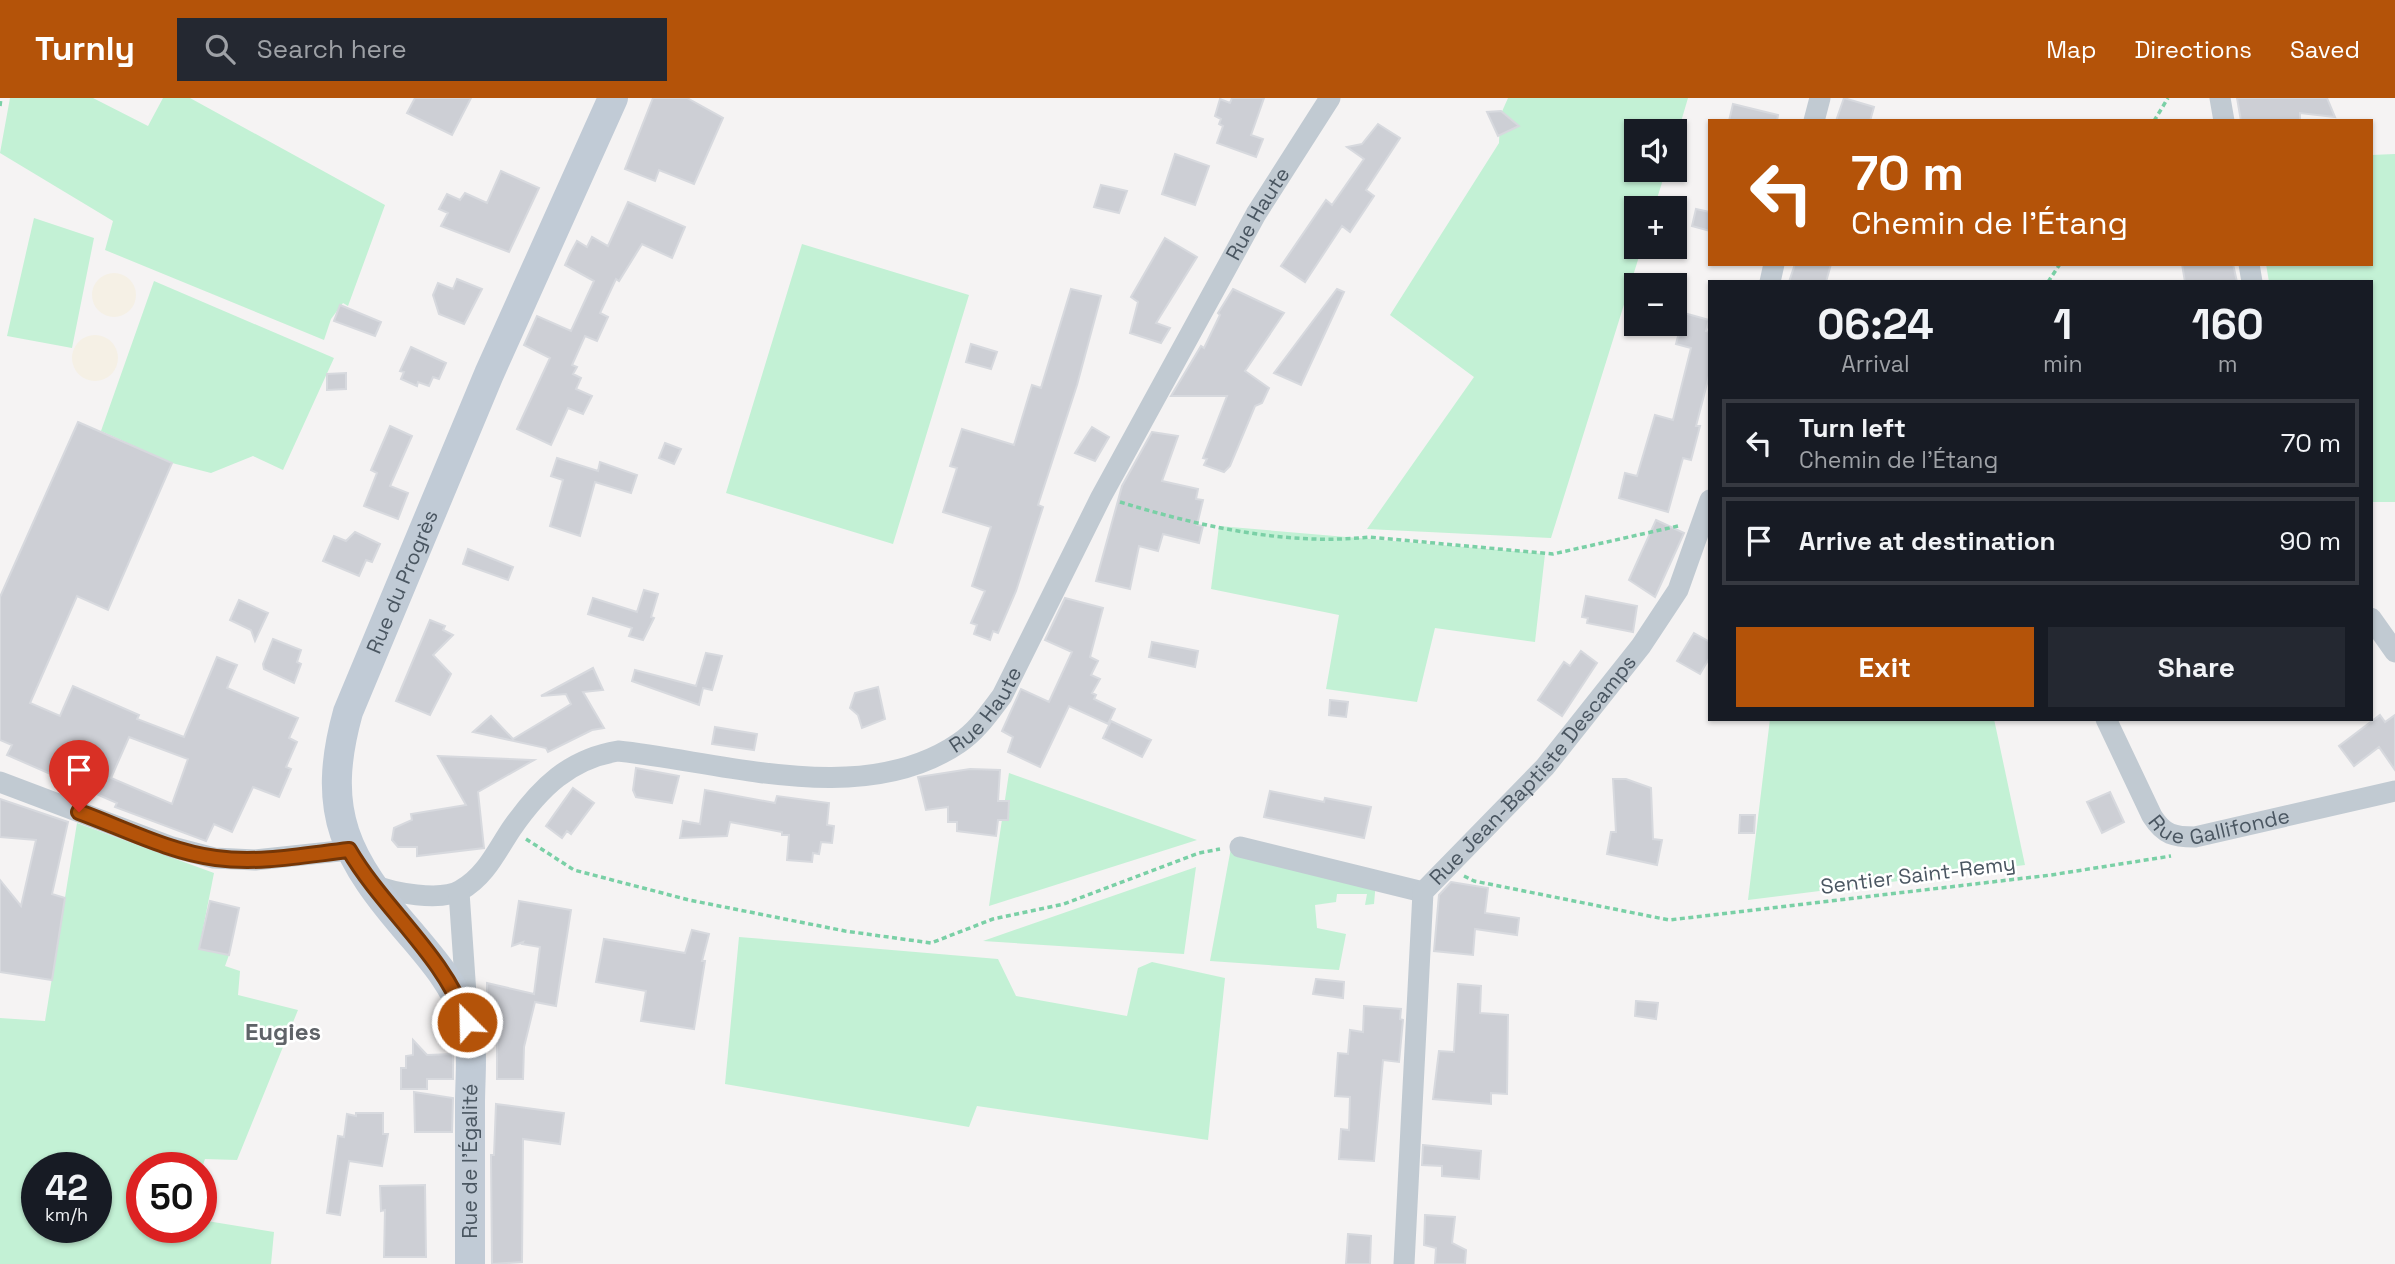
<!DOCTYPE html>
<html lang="en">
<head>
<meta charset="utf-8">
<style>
	:root { --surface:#171b24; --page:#242831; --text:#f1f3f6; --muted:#9ea1a6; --line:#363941; --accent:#b45309 }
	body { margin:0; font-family:"Space Grotesk",sans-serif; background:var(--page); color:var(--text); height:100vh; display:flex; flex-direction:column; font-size:26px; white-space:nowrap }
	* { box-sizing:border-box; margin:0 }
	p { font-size:23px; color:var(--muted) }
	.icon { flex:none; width:38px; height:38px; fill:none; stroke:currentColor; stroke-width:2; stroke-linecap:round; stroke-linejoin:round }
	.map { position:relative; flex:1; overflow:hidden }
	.panel { position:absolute; left:1708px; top:182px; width:665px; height:441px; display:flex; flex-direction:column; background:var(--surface); border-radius:0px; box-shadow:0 2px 5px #0004 }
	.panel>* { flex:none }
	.hud { position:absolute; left:1708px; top:21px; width:665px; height:147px; border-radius:0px; box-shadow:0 2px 5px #0004; background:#b45309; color:#fff; overflow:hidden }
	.controls { position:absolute; left:1624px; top:21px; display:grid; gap:14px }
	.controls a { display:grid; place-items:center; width:63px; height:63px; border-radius:0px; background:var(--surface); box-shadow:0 2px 5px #0004; font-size:35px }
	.speed { position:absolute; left:21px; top:1054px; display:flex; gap:14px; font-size:35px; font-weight:700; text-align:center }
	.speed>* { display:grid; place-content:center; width:91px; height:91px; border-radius:50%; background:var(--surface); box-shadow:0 2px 5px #0004; line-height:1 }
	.speed small { font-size:18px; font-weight:400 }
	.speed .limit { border:10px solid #d22; background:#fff; color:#111 }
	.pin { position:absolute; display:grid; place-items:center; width:60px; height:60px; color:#fff; margin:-72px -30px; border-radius:50% 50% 50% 0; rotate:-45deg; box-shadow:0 0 7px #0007 }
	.pin .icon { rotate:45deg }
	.me { position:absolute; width:77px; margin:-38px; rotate:337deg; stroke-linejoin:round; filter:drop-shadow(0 0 5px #0008) }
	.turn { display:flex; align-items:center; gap:24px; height:147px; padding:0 28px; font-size:32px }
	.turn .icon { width:91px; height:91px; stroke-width:2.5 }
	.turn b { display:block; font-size:49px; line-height:60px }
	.eta { display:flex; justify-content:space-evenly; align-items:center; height:119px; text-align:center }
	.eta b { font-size:42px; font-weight:800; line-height:49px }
	.button { display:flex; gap:14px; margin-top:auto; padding:14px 28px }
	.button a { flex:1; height:80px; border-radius:0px; background:var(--accent); color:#fff; font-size:28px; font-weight:800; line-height:80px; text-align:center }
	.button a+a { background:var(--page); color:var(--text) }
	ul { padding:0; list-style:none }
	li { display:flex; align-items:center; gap:21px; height:88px; margin:0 14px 10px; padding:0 14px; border:4px solid var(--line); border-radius:0px }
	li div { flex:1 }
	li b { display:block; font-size:26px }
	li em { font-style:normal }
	header { display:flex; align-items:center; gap:42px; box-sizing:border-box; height:98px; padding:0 35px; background:var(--accent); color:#fff }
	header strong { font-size:33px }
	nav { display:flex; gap:38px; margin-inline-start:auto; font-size:24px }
	.search { width:490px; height:63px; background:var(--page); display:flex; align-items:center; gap:18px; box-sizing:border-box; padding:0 24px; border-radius:0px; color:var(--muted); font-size:26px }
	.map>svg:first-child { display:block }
</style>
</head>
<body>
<header>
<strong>Turnly</strong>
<div class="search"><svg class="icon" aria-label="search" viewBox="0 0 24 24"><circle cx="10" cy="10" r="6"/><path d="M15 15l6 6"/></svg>Search here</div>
<nav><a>Map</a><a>Directions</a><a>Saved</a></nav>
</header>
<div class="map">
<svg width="2395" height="1166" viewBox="0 0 2395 1166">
	<rect width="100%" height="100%" fill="#f5f3f3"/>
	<!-- green -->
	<path fill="#c3f1d5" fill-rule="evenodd" d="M10,0H93L148,28L163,0H190L385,107L348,208L343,205L331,221L324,242L105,152L113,123L0,55Z
		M1508,0H1688L1675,44V33H1636V72H1666L1654,110H1636V149H1642L1551,440L1367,431L1474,279L1390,217L1499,45L1500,18Z
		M2395,56V404H2371V184H2269L2266,166H2371V57Z
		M34,120L94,140L72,250L7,238Z
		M802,146L969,197L893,446L726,395Z
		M154,183L334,260L283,372L253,358L211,375L172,365L101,333Z
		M1219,428L1545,456L1535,544L1435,530L1417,604L1326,591L1339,517L1211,491Z
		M1770,621H1994L2025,767L1748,802Z
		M1009,675L1197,742L989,808Z
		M77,725L214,775L199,851L229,857L225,868L240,873L238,897L298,912L237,1062L205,1061L201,1073V1069H142V1129H201V1122L274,1134L271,1166H0V920L45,923ZM37,1069H96V1129H37Z
		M1231,750L1376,783L1374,806L1365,807L1367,796H1337L1336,804L1315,807L1317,830L1346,836L1339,872L1210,863Z
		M1196,769L1184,856L983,843Z
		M739,839L998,861L1016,898L1127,918L1138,870L1152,864L1225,880L1208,1042L977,1008L969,1029L725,986Z"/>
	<!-- sand -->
	<path fill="#f5f0e5" d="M92 197a22 22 0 1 1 44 0a22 22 0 1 1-44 0Z
		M72 260a23 23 0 1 1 46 0a23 23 0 1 1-46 0Z"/>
	<!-- building -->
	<path fill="#cdcfd5" stroke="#d7d9de" stroke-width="2" fill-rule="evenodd" d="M415,0H471L452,37L407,15Z
		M653,0H687L723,20L694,86L659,72L655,83L625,71Z
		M1232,0H1264L1251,37L1263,41L1256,59L1217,45L1223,28L1219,26L1221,21L1215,18L1220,1L1230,5Z
		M1844,0L1874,9L1870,23H1836Z
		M2237,0H2327L2335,19L2300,15V23H2241Z
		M1733,6L1778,17L1777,23H1729Z
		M1501,13L1519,28L1498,38L1487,14Z
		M1378,26L1400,40L1366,92L1374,98L1350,134L1342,128L1305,184L1281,168L1326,102L1332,107L1364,61L1347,49L1362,46Z
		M1175,56L1209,68L1195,107L1162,96Z
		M501,73L539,90L509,154L441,128L448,115L439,111L447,96L460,102L465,95L487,105Z
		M1101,87L1127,93L1119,115L1094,109Z
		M628,104L685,129L672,160L642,146L619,183L616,181L600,215L608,219L597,243L585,238L572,267L577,269L573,276L581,280L576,291L592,298L583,316L568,310L551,347L517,331L550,260L524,247L537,218L571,233L594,183L565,167L570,156L577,143L587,149L592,139L608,148Z
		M1696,111L1710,114V133L1692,128Z
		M1165,140L1197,159L1156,225L1170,230L1161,245L1130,235L1138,204L1131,199Z
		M1795,166H1831L1826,184H1789Z
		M2182,166H2233L2237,184H2185Z
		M457,181L482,191L464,226L439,216L433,197L438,185L453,191Z
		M1071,191L1101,198L1077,287L1038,407L1043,409L1016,493L998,535L993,533L990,542L974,536L977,527L971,525L985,493L972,488L991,429L943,414L957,370L950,368L962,331L1014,347L1032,287L1041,290Z
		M1233,191L1284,215L1245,273L1269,290L1262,305L1255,308L1230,368L1224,374L1204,367L1207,361L1203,360L1227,298H1171L1201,248L1204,250L1220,217L1218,215Z
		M1337,191L1344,194L1301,287L1274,275Z
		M340,207L381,224L375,238L334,223Z
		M1684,215L1709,222L1706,233L1710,234V274L1696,328H1700L1691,362L1683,360L1668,414L1619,400L1625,375L1637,378L1655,317L1673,322L1691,250L1676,246Z
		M971,246L997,254L991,271L966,264Z
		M411,249L446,265L439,281L433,279L429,288L418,284L417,288L401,281L404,274L400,273Z
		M346,275V291L327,292V276Z
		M78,324L172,365L108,512L77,498L30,605L60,618L73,588L139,617L137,621L184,639L217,559L237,567L227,590L298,620L289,640L297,644L286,669L291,671L279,699L253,689L232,734L214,726L206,743L115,709L117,705L7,657L12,647L0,642V499ZM129,639L188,661L172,706L111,680Z
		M390,328L412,338L390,388L408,395L398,421L364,408L377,375L371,372Z
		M1092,329L1109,339L1095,363L1075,355Z
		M1152,334L1178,338L1162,383L1198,391L1196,401L1203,402L1197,427L1203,428L1199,445L1163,436L1158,453L1139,448L1130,491L1096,483L1122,388Z
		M665,345L681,351L674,366L659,360Z
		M557,360L598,373L600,364L637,377L631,395L595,384L580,438L550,428L563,382L551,378Z
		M1656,422L1684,435L1655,499L1629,482Z
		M355,434L380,446L372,464L366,462L359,478L323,463L334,438L346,443Z
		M468,451L513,469L508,482L463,466Z
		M644,492L658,496L651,519L654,520L643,542L629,538L632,530L588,516L593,500L637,514Z
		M1586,498L1637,508L1633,534L1587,525L1588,520L1582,519Z
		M1065,500L1103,510L1090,559L1098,563L1091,577L1100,581L1092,595L1096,597L1094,601L1115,611L1108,626L1069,608L1040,669L1008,654L1013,639L1002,633L1021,591L1049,604L1072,554L1045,542Z
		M239,502L268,515L255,543L251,532L230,522Z
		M430,522L445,528L443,532L453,537L433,557L451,576L430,617L396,603Z
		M1694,535L1710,544V559L1700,576L1677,563Z
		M273,541L301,552L297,564L301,566L294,585L264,571L263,566Z
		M1152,544L1198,553L1195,569L1149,559Z
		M1581,553L1597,565L1562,618L1538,602L1564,564L1570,568Z
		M706,555L722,558L712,592L703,590L699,607L632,583L635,572L696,588Z
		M593,570L603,592L583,594L604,630L592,632L548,654L546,650L473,634L491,618L513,641L571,606L566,596L541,598Z
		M878,589L885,621L862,630L858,617L850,610L855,595Z
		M1330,602L1348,604L1346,619L1329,617Z
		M2380,617L2385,624L2395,617V672L2379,649L2354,668L2339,648Z
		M1111,623L1151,642L1142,659L1103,640Z
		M715,629L757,636L754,652L712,646Z
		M438,658L534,662L478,694L484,750L417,758V749H398L392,742L394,730L412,722L411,716L466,707Z
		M636,670L679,678L672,705L636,699L633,692Z
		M970,671L1000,672L998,703H1009L1008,722H998L996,738L957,733V724H948V709L926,712L918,679Z
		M1613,681H1626L1651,690L1653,741L1662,742L1657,767L1607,756L1611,734H1616Z
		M573,690L594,705L571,736L567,733L562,740L546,728Z
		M705,692L775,705L777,698L829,705L827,727L834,728L832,745L821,744L819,756L813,755L812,764L787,762L789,737H782V734L730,724L727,738L680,740L683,723L700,726Z
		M1270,693L1324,704L1325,700L1371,709L1364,740L1264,719Z
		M2110,694L2124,724L2102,735L2087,704Z
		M0,701L68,724L52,796L65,800L52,882L0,874V782L21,808L36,742L0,739Z
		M1740,717H1755L1754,735H1739Z
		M1451,784L1488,790L1485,815L1519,820L1517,837L1475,831L1473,857L1434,853L1439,797Z
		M210,803L239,810L229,857L199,851Z
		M519,803L571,812L556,908L535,904L524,949L523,981H497V920L487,917V885L534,896L540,849L522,846L523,844L512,848Z
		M692,832L709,836L702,863H705L694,931L641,923L646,893L596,884L604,841L685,855Z
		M1316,881L1344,884L1343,900L1313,896Z
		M1458,886L1481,888L1480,915L1508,917L1507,996L1491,995V1006L1433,1001L1439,953L1454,954Z
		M1636,903L1658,905L1656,921L1635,918Z
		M1364,908L1401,911L1400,921L1403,922L1399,964L1383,962L1374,1063L1339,1061L1341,1031L1349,1032L1350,999L1335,998L1338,955L1348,956L1350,932L1363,934Z
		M413,942L427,957L453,956V981H427V991H401V970H406V958L413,957Z
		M414,994L453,1000L452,1034H415Z
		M496,1006L564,1015L560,1046L523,1041L522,1164L492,1166L491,1057H494Z
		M356,1015H383V1036H388L382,1068L349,1063L340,1117L327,1115L338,1038L344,1039L347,1016L356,1018Z
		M1423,1047L1481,1053L1479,1081L1442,1078V1068L1422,1067Z
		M425,1087L426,1159H384L385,1112L381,1113L380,1088Z
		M1425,1117L1455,1119L1452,1145L1466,1152L1465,1166H1435L1436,1150L1424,1147Z
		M1348,1136L1371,1138L1370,1166H1346Z"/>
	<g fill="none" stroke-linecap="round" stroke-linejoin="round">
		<!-- path -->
		<path stroke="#7ad0a6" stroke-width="3.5" stroke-dasharray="5 3.5" stroke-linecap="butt" d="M0,8L1,0
			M2154,23L2168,0
			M2048,184L2060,166
			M1120,404C1198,428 1287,448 1369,439L1553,456L1678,428
			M526,741L574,772L689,802L845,833L931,845L993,821L1064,806L1199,755L1220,751
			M1464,778L1474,783L1669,822L2051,777L2171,758"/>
		<!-- minor -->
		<g stroke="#c1cad2" stroke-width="21">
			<path d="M2220,0L2224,23"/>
			<path d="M1814,23L1820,0"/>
			<path d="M2249,166L2252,184"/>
			<path d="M1770,184L1774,166"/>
			<path d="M2371,520L2395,554"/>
			<path id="s1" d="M2106,621L2152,718C2164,737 2174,739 2195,739L2395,693"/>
			<path d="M0,684L172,749L214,760L255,762L349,752"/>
			<path d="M1240,749L1423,794"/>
			<path id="s2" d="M372,786C392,795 441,804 461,792C486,778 497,752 512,730C540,690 569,661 618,653C723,664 863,711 959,645C977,633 989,615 1002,598L1101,399L1256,116L1330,0"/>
			<path d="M459,794L467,911"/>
			<path id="s3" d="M1404,1166L1423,794L1545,669L1641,548L1678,492L1710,402"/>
		</g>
		<!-- secondary -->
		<path stroke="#c1cbd6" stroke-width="30" id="s4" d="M470,1166C470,1113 470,1059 470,1006C470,978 474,947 466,921C456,888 433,862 411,836C346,761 320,715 348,614L489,276L613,0"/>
	</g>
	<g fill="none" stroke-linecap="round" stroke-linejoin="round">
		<!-- route casing -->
		<g stroke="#753606" stroke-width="18">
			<path id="route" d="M79,714C123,730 169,754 216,760C260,766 305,757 349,752C384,812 444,857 467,924"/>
		</g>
		<!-- route -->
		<use href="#route" stroke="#b45309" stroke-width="12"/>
	</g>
	<g text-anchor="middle" stroke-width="5" stroke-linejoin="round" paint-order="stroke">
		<!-- street labels -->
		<g font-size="21" fill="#4a5661" stroke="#fff">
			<text dy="7" stroke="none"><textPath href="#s2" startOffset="1267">Rue Haute</textPath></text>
			<text dy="7" stroke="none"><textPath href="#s4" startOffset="733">Rue du Progrès</textPath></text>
			<text dy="7" stroke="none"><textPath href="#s2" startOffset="700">Rue Haute</textPath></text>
			<text dy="7" stroke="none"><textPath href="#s3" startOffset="537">Rue Jean-Baptiste Descamps</textPath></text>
			<text dy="7" stroke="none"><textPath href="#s1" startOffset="182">Rue Gallifonde</textPath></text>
			<text transform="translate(1918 777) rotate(-7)" y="7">Sentier Saint-Remy</text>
			<text dy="7" stroke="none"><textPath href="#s4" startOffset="103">Rue de l'Égalité</textPath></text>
		</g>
		<!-- quarter labels -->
		<g font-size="24" font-weight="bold" fill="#5f6368" stroke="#fff">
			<text x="283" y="942">Eugies</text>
		</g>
	</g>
</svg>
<div class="controls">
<a><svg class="icon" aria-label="sound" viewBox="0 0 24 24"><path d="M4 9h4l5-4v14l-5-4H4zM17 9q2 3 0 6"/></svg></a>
<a>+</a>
<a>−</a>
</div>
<div class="speed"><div>42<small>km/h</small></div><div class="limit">50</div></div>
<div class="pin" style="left:79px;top:714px;background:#d93025"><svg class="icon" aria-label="arrive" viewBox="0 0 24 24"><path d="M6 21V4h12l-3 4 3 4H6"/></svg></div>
<svg class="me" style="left:467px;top:924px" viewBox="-20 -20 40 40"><circle r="17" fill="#b45309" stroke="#fff" stroke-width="3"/><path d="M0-11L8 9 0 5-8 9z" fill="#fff"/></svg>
<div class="hud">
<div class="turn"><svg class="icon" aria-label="left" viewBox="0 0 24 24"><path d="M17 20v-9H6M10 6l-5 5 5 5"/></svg><div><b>70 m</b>Chemin de l'Étang</div></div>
</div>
<section class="panel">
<div class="eta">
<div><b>06:24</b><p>Arrival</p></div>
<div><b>1</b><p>min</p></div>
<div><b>160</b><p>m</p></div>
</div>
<ul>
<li><svg class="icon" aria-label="left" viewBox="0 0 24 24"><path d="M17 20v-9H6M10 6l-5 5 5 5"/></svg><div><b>Turn left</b><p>Chemin de l'Étang</p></div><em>70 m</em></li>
<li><svg class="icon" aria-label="arrive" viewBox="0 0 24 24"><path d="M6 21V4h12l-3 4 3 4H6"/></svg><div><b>Arrive at destination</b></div><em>90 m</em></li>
</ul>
<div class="button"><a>Exit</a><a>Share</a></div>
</section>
</div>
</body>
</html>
